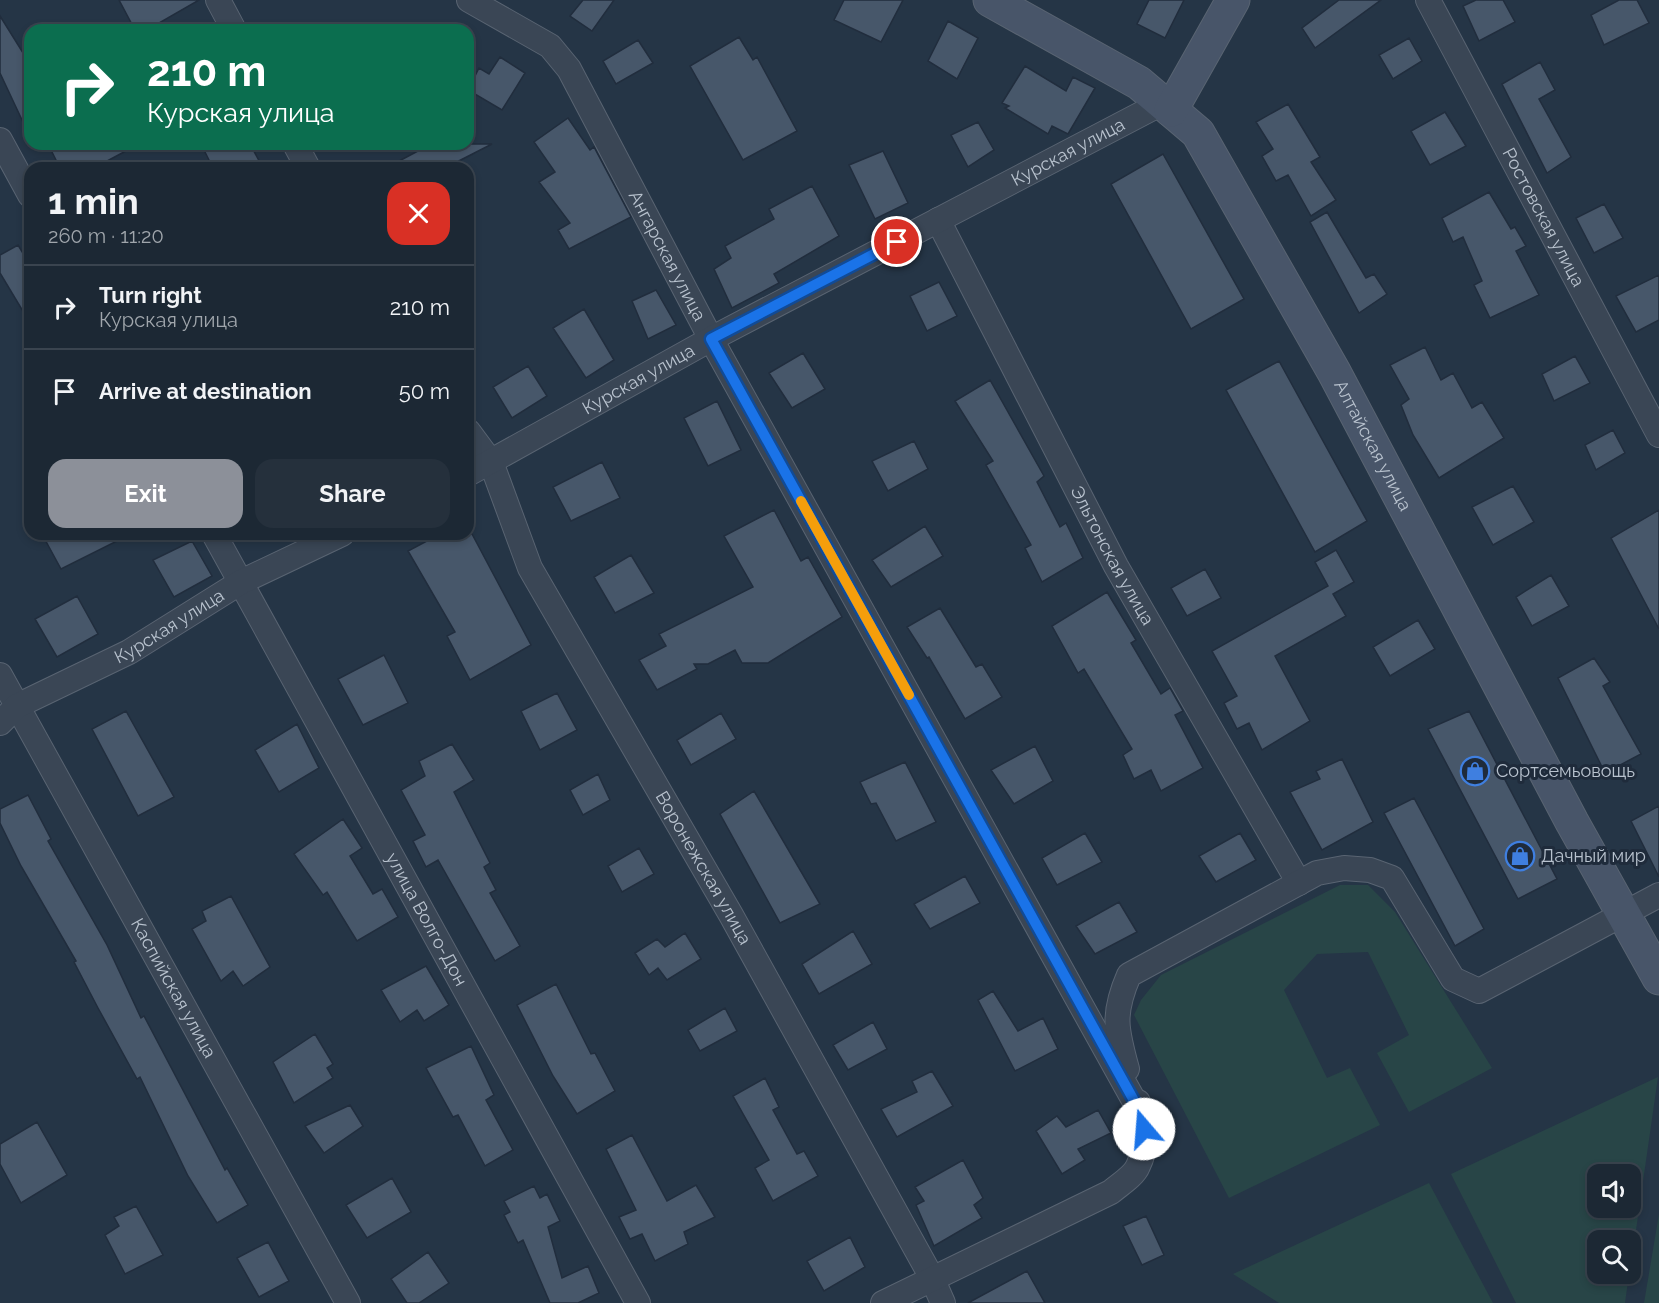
<!DOCTYPE html>
<html lang="en">
<head>
<meta charset="utf-8">
<style>
	:root { --surface:#1c2834; --page:#25303c; --text:#f1f3f6; --muted:#a0a6ac; --line:#3a444f; --accent:#8c9099 }
	body { margin:0; font-family:Raleway,sans-serif; background:var(--page); color:var(--text); height:100vh; display:flex; flex-direction:column; font-size:22px; white-space:nowrap }
	* { box-sizing:border-box; margin:0 }
	p { font-size:20px; color:var(--muted) }
	.icon { flex:none; width:33px; height:33px; fill:none; stroke:currentColor; stroke-width:2; stroke-linecap:round; stroke-linejoin:round }
	.map { position:relative; flex:1; overflow:hidden }
	.drawer { position:absolute; left:24px; top:162px; width:450px; height:378px; display:flex; flex-direction:column; background:var(--surface); border-radius:18px; box-shadow:0 3px 9px #0003,0 0 0 2px var(--line) }
	.drawer>* { flex:none }
	.hud { position:absolute; left:24px; top:24px; width:450px; height:126px; border-radius:18px; box-shadow:0 3px 9px #0003,0 0 0 2px var(--line); background:#0b6e4f; color:#fff; overflow:hidden }
	.controls { position:absolute; left:1587px; top:1164px; display:grid; gap:12px }
	.controls a { display:grid; place-items:center; width:54px; height:54px; border-radius:12px; background:var(--surface); box-shadow:0 3px 9px #0003,0 0 0 2px var(--line); font-size:30px }
	.pin { position:absolute; display:grid; place-items:center; width:51px; height:51px; color:#fff; margin:-26px; border:3px solid #fff; border-radius:50%; box-shadow:0 2px 6px #0007 }
	.me { position:absolute; width:66px; margin:-33px; rotate:342deg; stroke-linejoin:round; filter:drop-shadow(0 0 4px #0008) }
	.turn { display:flex; align-items:center; gap:21px; height:126px; padding:0 24px; font-size:27px }
	.turn .icon { width:78px; height:78px; stroke-width:2.5 }
	.turn b { display:block; font-size:42px; line-height:51px }
	.round { display:grid; place-items:center; flex:none; width:63px; height:63px; border-radius:18px; background:var(--page) }
	.overview { display:flex; align-items:center; justify-content:space-between; height:102px; padding:0 24px }
	h1 { font-size:36px; font-weight:700; line-height:45px }
	.cta { display:flex; gap:12px; margin-top:auto; padding:12px 24px }
	.cta a { flex:1; height:69px; border-radius:18px; background:var(--accent); color:#fff; font-size:24px; font-weight:700; line-height:69px; text-align:center }
	.cta a+a { background:var(--page); color:var(--text) }
	ul { padding:0; list-style:none }
	li { display:flex; align-items:center; gap:18px; height:84px; padding:0 24px; border-top:2px solid var(--line) }
	li div { flex:1 }
	li b { display:block; font-size:22px }
	li em { font-style:normal }
	.map>svg:first-child { display:block }
</style>
</head>
<body>
<div class="map">
<svg width="1659" height="1303" viewBox="0 0 1659 1303">
	<rect width="100%" height="100%" fill="#253546"/>
	<!-- green -->
	<path fill="#284547" fill-rule="evenodd" d="M1340,885H1368L1395,912L1492,1068L1409,1112L1377,1053L1409,1035L1368,952L1317,954L1284,990L1327,1078L1350,1068L1380,1125L1229,1198L1134,1015L1141,1000L1161,975Z
		M1658,1077L1631,1265L1630,1240H1598V1274H1629L1625,1303H1516L1451,1174ZM1630,1174V1208H1598V1174Z
		M1429,1183L1493,1303H1279L1233,1274Z
		M1659,1214V1303H1644Z"/>
	<!-- building -->
	<path fill="#47576a" stroke="#212d3d" stroke-width="1.5" d="M119,0H199L147,30H135Z
		M583,0H614L592,31L570,16Z
		M844,0H903L881,42L834,20Z
		M1149,0H1184L1165,38L1137,24Z
		M1339,0H1381L1315,48L1302,28Z
		M1476,0H1503L1515,22L1479,41L1463,6Z
		M1619,0H1637L1649,23L1604,45L1591,15Z
		M0,16L30,64V137L0,73Z
		M948,21L978,38L957,79L928,61Z
		M739,37L753,60L757,57L797,131L743,160L690,66Z
		M1409,38L1422,61L1393,79L1379,55Z
		M638,40L653,63L616,84L603,61Z
		M500,57L525,73L502,110L468,90L479,68L489,74Z
		M1540,62L1555,90L1539,99L1571,157L1547,173L1502,84Z
		M1025,66L1066,91L1073,77L1095,88L1068,134L1052,126L1048,134L1005,108L1009,106L1002,103Z
		M1288,104L1320,157L1311,162L1336,200L1311,216L1288,175L1276,181L1262,156L1273,149L1256,122Z
		M1445,112L1466,146L1430,165L1411,131Z
		M568,118L590,150L594,147L631,217L569,249L558,230L570,223L539,182L555,172L534,142Z
		M978,122L994,150L968,167L951,135Z
		M48,144H139L94,168H60Z
		M201,144H250L263,168H213Z
		M431,144H492L445,168H386Z
		M883,151L908,203L875,219L849,165Z
		M1163,154L1244,299L1191,329L1111,184Z
		M812,186L839,236L774,274L779,283L732,308L714,269L731,258L725,246L774,219L769,209Z
		M1489,192L1511,229L1515,227L1526,246L1516,251L1539,295L1490,318L1474,285L1482,281L1463,237L1453,242L1442,218Z
		M1604,204L1623,238L1594,253L1576,218Z
		M1327,212L1366,278L1374,274L1387,294L1359,313L1310,222Z
		M18,245L30,265V323L0,273V255Z
		M1659,275V320L1636,332L1616,296Z
		M939,282L957,316L927,331L910,296Z
		M656,290L676,325L648,339L632,301Z
		M584,309L614,360L586,378L553,328Z
		M1425,347L1441,380L1453,373L1472,408L1482,402L1504,438L1439,478L1413,435L1401,405L1409,399L1390,365Z
		M803,353L825,389L792,408L769,373Z
		M1575,356L1590,383L1554,401L1542,374Z
		M1279,361L1367,521L1315,552L1226,390Z
		M528,366L547,396L512,418L493,387Z
		M990,380L1044,476L1037,482L1060,527L1066,523L1083,558L1042,582L1025,548L1031,545L986,465L993,461L955,401Z
		M717,401L741,450L708,466L684,418Z
		M1613,430L1625,453L1596,470L1585,445Z
		M914,441L928,469L888,491L872,461Z
		M602,462L620,498L571,521L553,487Z
		M1513,486L1534,522L1493,545L1472,507Z
		M774,510L801,561L808,557L842,617L768,663H742L735,650L708,664H694L697,669L657,690L639,660L666,646L659,634L753,587L724,536Z
		M1659,510V629L1611,538Z
		M925,526L943,556L891,587L872,560Z
		M42,534H131L61,569Z
		M440,534H472L531,645L470,680L447,636L455,632L408,551Z
		M192,541L212,576L174,597L153,560Z
		M1336,550L1354,582L1333,594L1346,616L1275,656L1310,721L1262,750L1249,723L1237,729L1224,703L1237,696L1212,651L1328,586L1315,562Z
		M631,555L654,593L615,613L594,577Z
		M1205,569L1221,598L1187,616L1171,588Z
		M1551,575L1569,606L1532,626L1516,597Z
		M1107,592L1136,640L1131,643L1161,694L1170,688L1183,711L1175,715L1203,768L1161,791L1151,770L1134,779L1123,755L1132,749L1084,669L1078,673L1052,626Z
		M77,596L98,634L57,657L35,619Z
		M940,608L976,667L982,664L1002,697L965,719L929,657L927,658L907,627Z
		M1418,620L1435,649L1390,676L1373,647Z
		M384,655L408,703L363,725L338,679Z
		M1594,658L1610,682L1603,686L1641,754L1605,773L1558,678Z
		M557,693L577,730L540,750L521,711Z
		M126,711L174,797L138,816L92,729Z
		M1469,711L1557,879L1518,899L1428,729Z
		M721,713L736,739L691,765L677,740Z
		M297,724L319,768L279,792L255,750Z
		M452,744L474,780L454,792L490,863L484,867L496,890L490,893L520,946L495,961L438,860L426,867L413,841L425,835L401,790L425,776L419,761Z
		M1035,746L1053,781L1014,804L991,770Z
		M1342,759L1373,822L1322,850L1290,792L1320,779L1316,771Z
		M905,762L936,822L896,841L876,803L871,804L860,782Z
		M598,774L610,800L583,815L570,790Z
		M754,791L820,904L780,923L720,814Z
		M28,795L51,839L48,841L107,945L141,1018L144,1016L225,1170L227,1168L248,1205L217,1223L188,1176L140,1077L137,1079L98,1008L74,962L76,961L21,866L0,823V809Z
		M1414,798L1484,929L1455,946L1384,813Z
		M1659,806V877L1631,821Z
		M343,819L362,848L350,856L373,894L382,889L398,917L357,941L327,892L323,895L294,854Z
		M1085,833L1102,862L1057,885L1042,858Z
		M1240,833L1256,860L1216,882L1199,856Z
		M639,848L654,874L622,892L608,866Z
		M965,876L980,903L930,929L914,904Z
		M231,896L270,967L243,986L233,971L221,981L192,929L206,921L202,911Z
		M1119,902L1137,932L1095,954L1076,926Z
		M853,931L872,964L819,994L802,964Z
		M685,933L701,959L667,980L658,968L649,975L635,953L657,939L665,947Z
		M426,966L449,1005L424,1021L417,1010L400,1022L381,990Z
		M556,984L591,1054L595,1053L615,1091L577,1114L553,1076L517,1005Z
		M993,991L1018,1031L1043,1018L1058,1049L1015,1071L978,1000Z
		M725,1008L737,1031L700,1051L688,1030Z
		M873,1022L887,1049L848,1070L833,1045Z
		M315,1034L333,1064L327,1068L333,1078L294,1103L273,1062Z
		M471,1046L494,1095L486,1100L513,1150L485,1166L458,1115L453,1117L426,1068Z
		M932,1071L953,1106L897,1137L881,1109L917,1092L912,1081Z
		M765,1078L779,1107L773,1110L797,1154L804,1151L818,1176L773,1201L755,1168L769,1160L733,1096Z
		M350,1105L363,1126L324,1153L305,1126Z
		M1098,1110L1111,1133L1078,1149L1085,1160L1062,1174L1036,1131L1057,1116L1066,1127Z
		M37,1122L67,1175L21,1203L0,1164V1144Z
		M632,1135L667,1201L696,1185L715,1217L684,1232L688,1244L655,1261L642,1234L630,1239L619,1217L636,1210L606,1149Z
		M963,1160L983,1198L974,1205L982,1218L934,1246L916,1205L924,1201L915,1187Z
		M392,1178L411,1212L367,1238L346,1205Z
		M534,1186L540,1198L547,1194L560,1221L548,1227L562,1278L588,1266L599,1293L578,1303H550L523,1240L518,1243L504,1215L510,1212L504,1201Z
		M136,1206L163,1255L125,1274L105,1235L119,1226L114,1217Z
		M1146,1216L1164,1255L1142,1265L1123,1226Z
		M850,1237L865,1267L824,1291L807,1261Z
		M268,1242L289,1281L259,1297L237,1258Z
		M428,1252L449,1283L419,1303H407L391,1279Z
		M1027,1271L1045,1303H968Z"/>
	<g fill="none" stroke-linecap="round" stroke-linejoin="round">
		<!-- street casing -->
		<g stroke="#596472" stroke-width="26">
			<g id="street">
				<path d="M218,0L234,30"/>
				<path id="s1" d="M469,0L550,46L569,69L711,339L1142,1115"/>
				<path id="s2" d="M1428,0L1659,435"/>
				<path d="M0,140L30,195"/>
				<path d="M295,144L308,168"/>
				<path id="s3" d="M938,220L1116,566L1299,883"/>
				<path id="s4" d="M468,431L491,462L530,568L731,915L932,1278L943,1303"/>
				<path id="s5" d="M468,474L711,339L1162,103"/>
				<path id="s6" d="M214,534L638,1303"/>
				<path id="s7" d="M0,675L348,1303"/>
				<path id="s8" d="M0,723L17,706L129,652L241,582L342,534"/>
				<path d="M1127,1069C1116,1029 1112,1014 1129,975L1317,873L1344,868L1370,870L1392,878L1453,979L1479,991L1659,895"/>
				<path d="M883,1303L1111,1192C1119,1185 1134,1176 1138,1166C1148,1146 1145,1122 1138,1102"/>
			</g>
		</g>
		<!-- secondary casing -->
		<g stroke="#596472" stroke-width="35">
			<g id="secondary">
				<path id="s9" d="M990,0L1139,83L1198,133L1334,372L1572,822L1659,978"/>
				<path d="M1171,110L1233,0"/>
			</g>
		</g>
		<!-- street -->
		<use href="#street" stroke="#3a4655" stroke-width="24"/>
		<!-- secondary -->
		<use href="#secondary" stroke="#485569" stroke-width="33"/>
	</g>
	<g fill="none" stroke-linecap="round" stroke-linejoin="round">
		<!-- route casing -->
		<g stroke="#114b97" stroke-width="15">
			<path id="route" d="M897,242L711,339L1142,1115L1144,1129"/>
		</g>
		<!-- route -->
		<use href="#route" stroke="#1a73e8" stroke-width="10"/>
		<!-- slow -->
		<path stroke="#f59e0b" stroke-width="10" d="M801,501L909,695"/>
	</g>
	<!-- icons -->
	<defs>
		<g id="shop-ring" transform="scale(1.5)"><circle r="9.5" fill="#1f2b3b" stroke="#3f7fe0" stroke-width="1.5"/><path d="M-5-2.5h2.3a2.7 3.5 0 0 1 5.4 0H5L5.5 6h-11ZM-1.5-2.5h3a1.5 2.3 0 0 0-3 0Z" fill="#3f7fe0"/></g>
	</defs>
	<g fill-rule="evenodd">
		<use href="#shop-ring" x="1475" y="771"/>
		<use href="#shop-ring" x="1520" y="856"/>
	</g>
	<g text-anchor="middle" stroke-width="6" stroke-linejoin="round" paint-order="stroke">
		<!-- street labels -->
		<g font-size="18" fill="#b8c2ce" stroke="#1f2b3b">
			<text dy="6" stroke="none"><textPath href="#s5" startOffset="681">Курская улица</textPath></text>
			<text dy="6" stroke="none"><textPath href="#s2" startOffset="246">Ростовская улица</textPath></text>
			<text dy="6" stroke="none"><textPath href="#s1" startOffset="334">Ангарская улица</textPath></text>
			<text dy="6" stroke="none"><textPath href="#s5" startOffset="195">Курская улица</textPath></text>
			<text dy="6" stroke="none"><textPath href="#s9" startOffset="606">Алтайская улица</textPath></text>
			<text dy="6" stroke="none"><textPath href="#s3" startOffset="378">Эльтонская улица</textPath></text>
			<text dy="6" stroke="none"><textPath href="#s8" startOffset="196">Курская улица</textPath></text>
			<text dy="6" stroke="none"><textPath href="#s4" startOffset="498">Воронежская улица</textPath></text>
			<text dy="6" stroke="none"><textPath href="#s6" startOffset="440">улица Волго-Дон</textPath></text>
			<text dy="6" stroke="none"><textPath href="#s7" startOffset="358">Каспийская улица</textPath></text>
		</g>
		<!-- poi labels -->
		<g font-size="18" fill="#b8c2ce" stroke="#1f2b3b" text-anchor="start">
			<text x="1496" y="777">Сортсемьовощь</text>
			<text x="1541" y="862">Дачный мир</text>
		</g>
	</g>
</svg>
<div class="controls">
<a><svg class="icon" aria-label="sound" viewBox="0 0 24 24"><path d="M4 9h4l5-4v14l-5-4H4zM17 9q2 3 0 6"/></svg></a>
<a><svg class="icon" aria-label="search" viewBox="0 0 24 24"><circle cx="10" cy="10" r="6"/><path d="M15 15l6 6"/></svg></a>
</div>
<div class="pin" style="left:897px;top:242px;background:#d93025"><svg class="icon" aria-label="arrive" viewBox="0 0 24 24"><path d="M6 21V4h12l-3 4 3 4H6"/></svg></div>
<svg class="me" style="left:1144px;top:1129px" viewBox="-20 -20 40 40"><circle r="19" fill="#fff"/><path d="M0-13L10 11 0 6-10 11z" fill="#1a73e8"/></svg>
<div class="hud">
<div class="turn"><svg class="icon" aria-label="right" viewBox="0 0 24 24"><path d="M7 20v-9h11M14 6l5 5-5 5"/></svg><div><b>210 m</b>Курская улица</div></div>
</div>
<section class="drawer">
<div class="overview"><div><h1>1 min</h1><p>260 m · 11:20</p></div><a class="round" style="background:#d93025;color:#fff"><svg class="icon" aria-label="close" viewBox="0 0 24 24"><path d="M6 6l12 12M18 6L6 18"/></svg></a></div>
<ul>
<li><svg class="icon" aria-label="right" viewBox="0 0 24 24"><path d="M7 20v-9h11M14 6l5 5-5 5"/></svg><div><b>Turn right</b><p>Курская улица</p></div><em>210 m</em></li>
<li><svg class="icon" aria-label="arrive" viewBox="0 0 24 24"><path d="M6 21V4h12l-3 4 3 4H6"/></svg><div><b>Arrive at destination</b></div><em>50 m</em></li>
</ul>
<div class="cta"><a>Exit</a><a>Share</a></div>
</section>
</div>
</body>
</html>
